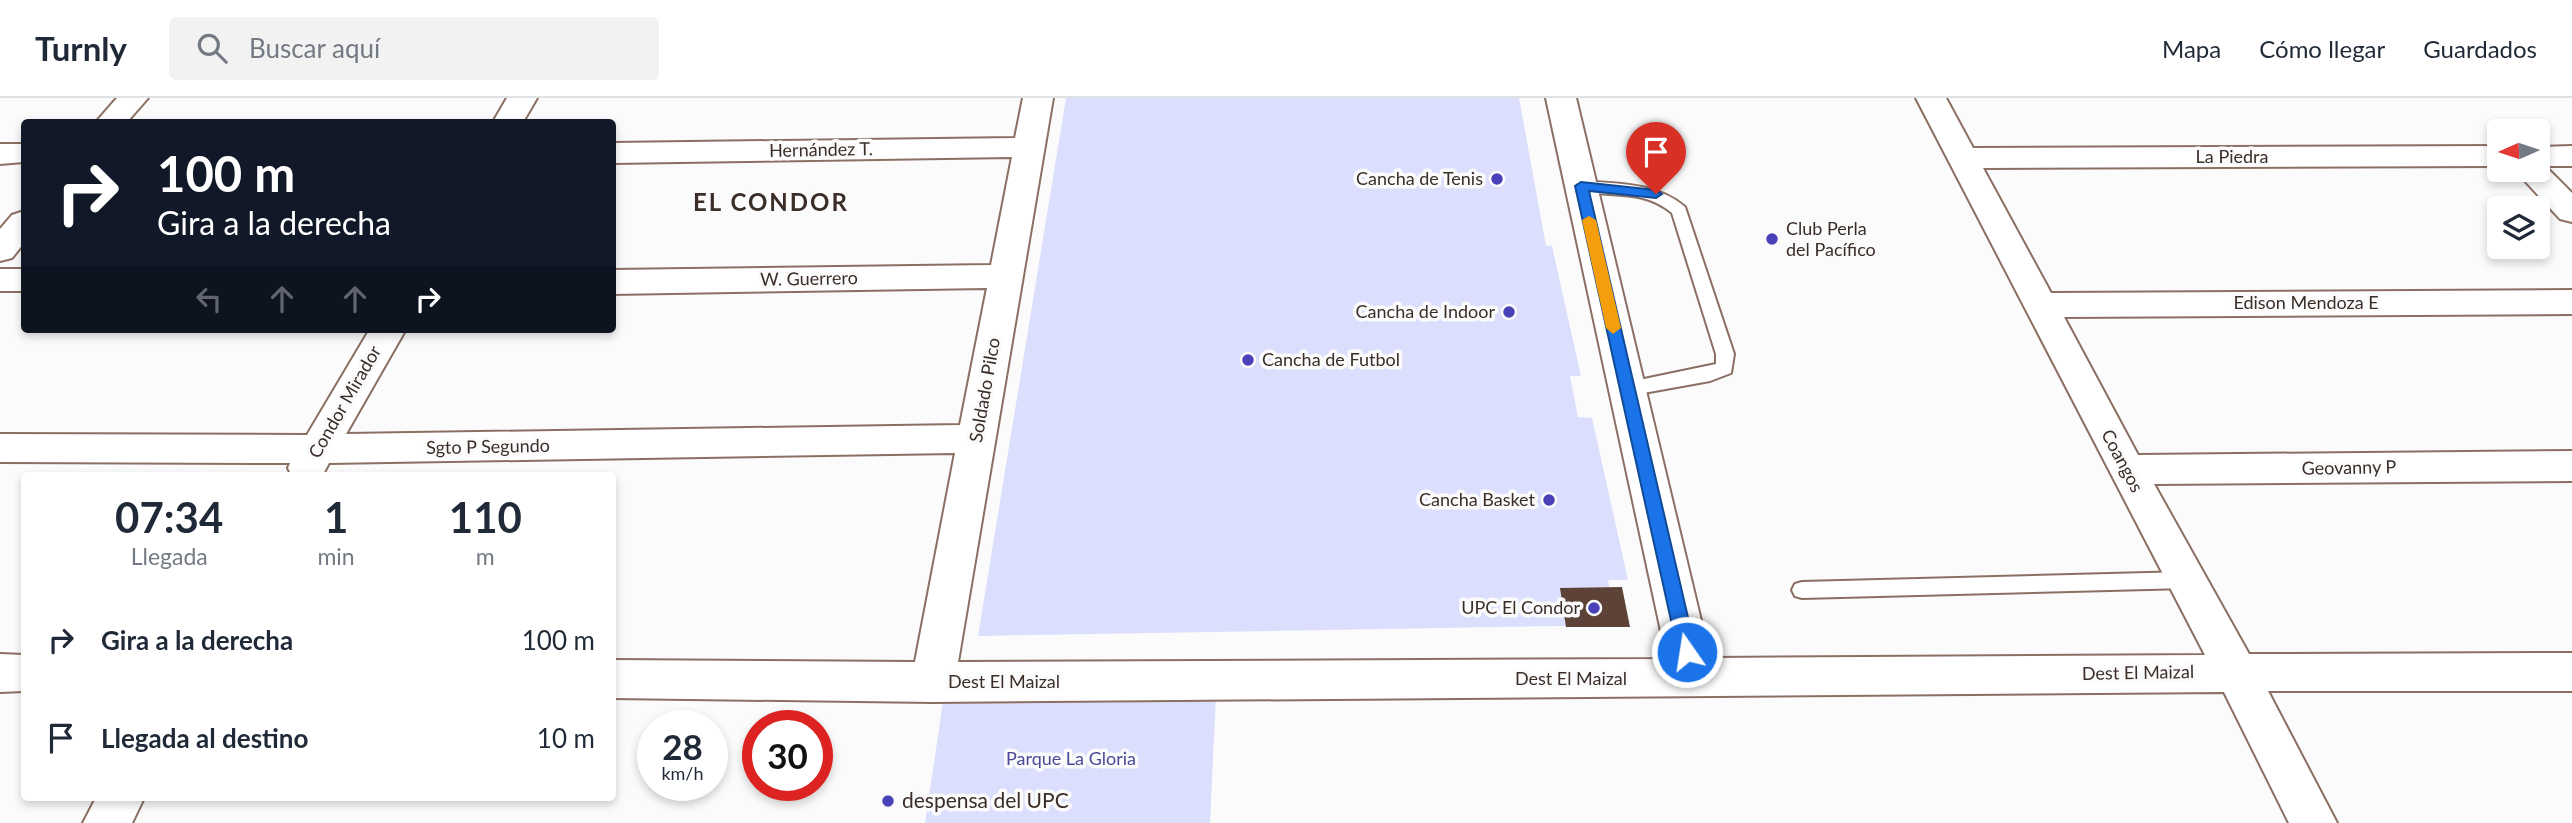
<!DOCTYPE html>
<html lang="es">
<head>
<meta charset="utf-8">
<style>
	:root { --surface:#fff; --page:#f2f2f3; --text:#1f2937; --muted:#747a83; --line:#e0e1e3 }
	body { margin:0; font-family:Lato,sans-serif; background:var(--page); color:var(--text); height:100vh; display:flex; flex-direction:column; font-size:26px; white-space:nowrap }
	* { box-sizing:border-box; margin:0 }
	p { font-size:23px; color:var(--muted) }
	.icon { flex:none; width:38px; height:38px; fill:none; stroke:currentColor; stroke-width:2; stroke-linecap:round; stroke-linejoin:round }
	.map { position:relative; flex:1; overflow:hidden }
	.details { position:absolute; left:21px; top:374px; width:595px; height:329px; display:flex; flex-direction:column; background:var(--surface); border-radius:7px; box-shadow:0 4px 10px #0003 }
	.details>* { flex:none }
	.banner { position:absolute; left:21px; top:21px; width:595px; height:214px; border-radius:7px; box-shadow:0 4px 10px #0003; background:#111827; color:#fff; overflow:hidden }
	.needle { width:46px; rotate:267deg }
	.controls { position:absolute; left:2487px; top:21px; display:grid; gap:14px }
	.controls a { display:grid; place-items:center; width:63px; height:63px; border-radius:7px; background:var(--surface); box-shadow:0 4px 10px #0003; font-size:35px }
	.speed { position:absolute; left:637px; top:612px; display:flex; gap:14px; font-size:35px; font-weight:700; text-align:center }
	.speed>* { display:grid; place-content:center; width:91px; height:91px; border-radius:50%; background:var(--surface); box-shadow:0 4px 10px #0003; line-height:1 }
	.speed small { font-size:18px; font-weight:400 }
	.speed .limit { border:10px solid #d22; background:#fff; color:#111 }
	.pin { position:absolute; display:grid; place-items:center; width:60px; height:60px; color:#fff; margin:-72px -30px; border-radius:50% 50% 50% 0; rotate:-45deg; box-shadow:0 0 7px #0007 }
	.pin .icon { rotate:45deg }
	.me { position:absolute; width:77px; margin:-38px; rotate:347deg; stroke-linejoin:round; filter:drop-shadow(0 0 5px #0008) }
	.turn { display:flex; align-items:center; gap:24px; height:147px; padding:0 21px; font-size:32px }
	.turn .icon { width:91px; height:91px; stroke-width:2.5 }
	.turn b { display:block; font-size:49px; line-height:60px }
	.lanes { display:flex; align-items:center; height:66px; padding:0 21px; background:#0003; justify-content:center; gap:35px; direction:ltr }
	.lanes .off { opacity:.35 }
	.eta { display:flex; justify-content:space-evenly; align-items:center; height:119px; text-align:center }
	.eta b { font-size:42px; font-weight:700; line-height:49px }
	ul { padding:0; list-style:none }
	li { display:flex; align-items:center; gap:21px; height:98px; padding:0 21px }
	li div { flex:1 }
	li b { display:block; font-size:26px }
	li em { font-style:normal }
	header { display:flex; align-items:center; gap:42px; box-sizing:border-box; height:98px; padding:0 35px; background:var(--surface); border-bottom:2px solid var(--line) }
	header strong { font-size:33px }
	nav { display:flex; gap:38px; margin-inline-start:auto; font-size:24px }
	.search { width:490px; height:63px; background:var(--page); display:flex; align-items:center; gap:18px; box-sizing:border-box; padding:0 24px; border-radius:7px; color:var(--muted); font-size:26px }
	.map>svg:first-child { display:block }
</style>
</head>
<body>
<header>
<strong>Turnly</strong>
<div class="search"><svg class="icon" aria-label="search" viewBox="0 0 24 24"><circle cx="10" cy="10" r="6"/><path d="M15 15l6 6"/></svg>Buscar aquí</div>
<nav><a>Mapa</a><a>Cómo llegar</a><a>Guardados</a></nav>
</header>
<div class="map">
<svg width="2572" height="725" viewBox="0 0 2572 725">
	<rect width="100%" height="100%" fill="#fbfbfb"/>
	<!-- green -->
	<path fill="#dbdffd" d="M1066,0H1519L1546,148H1552L1581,278H1570L1578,319L1592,320L1628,482H1608L1616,527L978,538Z
		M1216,596L1210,725H925L944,597Z"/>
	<!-- building -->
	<path fill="#5d4237" d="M1622,489L1630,529H1566L1560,490Z"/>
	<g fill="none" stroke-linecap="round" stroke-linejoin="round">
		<!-- service casing -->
		<g stroke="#8c6f63" stroke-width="4">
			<path id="service" d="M1581,83C1617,86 1656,84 1685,109L1734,256L1731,275L1710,283L1627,298L1620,296L1618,291L1620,286L1716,266V256L1672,115C1643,90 1609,100 1575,92L1573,88L1575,84Z
				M2187,474L2194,476L2197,482L2194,488L2187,490L1802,500L1795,498L1792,492L1795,486L1802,484Z"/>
		</g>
		<!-- minor casing -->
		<g stroke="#8c6f63" stroke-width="4">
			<path id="minor" d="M117,0H148L127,24H96Z
				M507,0H537L523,24H493Z
				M1023,0H1053L958,564L1667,561L1546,0H1576L1710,560L2205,557L1916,0H1946L1973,50L2499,48V68L1983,70L2051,195L2572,192V216L2064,219L2138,357L2572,353V383L2154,386L2249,556L2572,555V593H2268L2337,725H2289L2224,594L933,604L612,600V562L915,564L955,355L329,365L322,378H292L288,370L290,365L0,364V336L307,337L370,231H406L346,336L960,327L987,190L612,196V172L991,167L1012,59L612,65V45L1015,40Z
				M0,46H24V64L0,66Z
				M2572,48V68H2545L2572,95V124L2560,121L2515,72H2538V49Z
				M24,113V145L12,160L0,163V131L12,117Z
				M0,171H24V193H0Z
				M0,556L24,557V593L0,594Z
				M96,700H144L132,725H83Z"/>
		</g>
		<!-- service -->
		<use href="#service" fill="#fff" fill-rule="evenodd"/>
		<!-- minor -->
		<use href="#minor" fill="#fff" fill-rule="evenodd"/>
	</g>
	<!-- route -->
	<path fill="#1a73e8" stroke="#114b97" stroke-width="2" d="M1581,84L1656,92L1662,96L1656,100L1589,93L1696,554L1693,560L1687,562L1681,560L1678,554L1575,88Z"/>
	<!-- slow -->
	<path fill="#f59e0b" d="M1589,118L1596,122L1621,230L1613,236L1606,230L1582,122Z"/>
	<!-- markers -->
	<g fill="#4a40b7" stroke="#fbfbfb" stroke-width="2.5">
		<circle cx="1497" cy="81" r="7"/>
		<circle cx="1772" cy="141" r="7"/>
		<circle cx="1509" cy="214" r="7"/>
		<circle cx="1248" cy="262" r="7"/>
		<circle cx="1549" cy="402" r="7"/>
		<circle cx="1594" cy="510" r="7"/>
		<circle cx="888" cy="703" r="7"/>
	</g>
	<g text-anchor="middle" stroke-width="7" stroke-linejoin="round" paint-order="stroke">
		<!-- street labels -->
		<g font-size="18" fill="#3b2e29" stroke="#fbfbfb">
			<text transform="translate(821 52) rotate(-1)" y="6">Hernández T.</text>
			<text x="2232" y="65">La Piedra</text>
			<text transform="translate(809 181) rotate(-1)" y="6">W. Guerrero</text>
			<text x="2306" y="211">Edison Mendoza E</text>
			<text transform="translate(985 292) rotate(-80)" y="6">Soldado Pilco</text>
			<text transform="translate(345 304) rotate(-60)" y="6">Condor Mirador</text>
			<text transform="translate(488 349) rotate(-1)" y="6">Sgto P Segundo</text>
			<text transform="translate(2122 363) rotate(62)" y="6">Coangos</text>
			<text transform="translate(2349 370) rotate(-1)" y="6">Geovanny P</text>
			<text transform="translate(2138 575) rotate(-1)" y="6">Dest El Maizal</text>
			<text x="1571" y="587">Dest El Maizal</text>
			<text x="1004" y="590">Dest El Maizal</text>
		</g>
		<!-- poi labels -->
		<g font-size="18" fill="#3b2e29" stroke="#fbfbfb" text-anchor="end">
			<text x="1483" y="87">Cancha de Tenis</text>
			<text x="1786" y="137" text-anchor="start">Club Perla<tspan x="1786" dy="21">del Pacífico</tspan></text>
			<text x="1495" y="220">Cancha de Indoor</text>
			<text x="1262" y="268" text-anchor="start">Cancha de Futbol</text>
			<text x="1535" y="408">Cancha Basket</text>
			<text x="1580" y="516">UPC El Condor</text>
		</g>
		<!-- park labels -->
		<g font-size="18" fill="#4a4998" stroke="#fbfbfb">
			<text x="1071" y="667">Parque La Gloria</text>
		</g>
		<!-- near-poi labels -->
		<g font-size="21" fill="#3b2e29" stroke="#fbfbfb" text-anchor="start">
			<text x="902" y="710">despensa del UPC</text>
		</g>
		<!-- district labels -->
		<g font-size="24" font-weight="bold" letter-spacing="2" fill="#3b2e29" stroke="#fbfbfb">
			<text x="771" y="113">EL CONDOR</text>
		</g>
	</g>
</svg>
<div class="controls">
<a><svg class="needle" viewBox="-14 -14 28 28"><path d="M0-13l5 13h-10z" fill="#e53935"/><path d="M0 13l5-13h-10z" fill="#747a83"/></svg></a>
<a><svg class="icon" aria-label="layers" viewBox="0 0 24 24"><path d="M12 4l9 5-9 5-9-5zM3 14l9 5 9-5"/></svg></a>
</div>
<div class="speed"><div>28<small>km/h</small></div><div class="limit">30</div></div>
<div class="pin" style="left:1656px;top:96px;background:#d93025"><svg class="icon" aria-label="arrive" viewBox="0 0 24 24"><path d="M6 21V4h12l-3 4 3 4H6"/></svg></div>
<svg class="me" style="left:1687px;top:554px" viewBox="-20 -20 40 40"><circle r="17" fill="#1a73e8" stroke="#fff" stroke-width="3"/><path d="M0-11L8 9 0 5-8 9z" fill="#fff"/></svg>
<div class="banner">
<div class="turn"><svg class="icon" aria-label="right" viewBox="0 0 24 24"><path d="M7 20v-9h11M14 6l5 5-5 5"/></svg><div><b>100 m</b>Gira a la derecha</div></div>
<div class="lanes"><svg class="icon off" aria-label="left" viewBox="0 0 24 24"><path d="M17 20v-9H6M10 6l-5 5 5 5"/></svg><svg class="icon off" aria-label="ahead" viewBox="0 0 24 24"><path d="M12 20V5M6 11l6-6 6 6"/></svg><svg class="icon off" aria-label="ahead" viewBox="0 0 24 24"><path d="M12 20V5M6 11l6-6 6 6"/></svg><svg class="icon" aria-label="right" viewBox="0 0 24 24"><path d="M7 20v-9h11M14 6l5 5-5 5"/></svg></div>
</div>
<section class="details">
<div class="eta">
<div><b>07:34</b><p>Llegada</p></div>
<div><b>1</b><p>min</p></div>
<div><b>110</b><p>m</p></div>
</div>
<ul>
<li><svg class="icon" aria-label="right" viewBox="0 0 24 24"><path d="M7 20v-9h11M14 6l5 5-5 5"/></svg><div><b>Gira a la derecha</b></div><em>100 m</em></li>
<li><svg class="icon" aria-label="arrive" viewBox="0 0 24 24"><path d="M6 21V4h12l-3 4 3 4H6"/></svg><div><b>Llegada al destino</b></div><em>10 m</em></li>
</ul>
</section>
</div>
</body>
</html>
